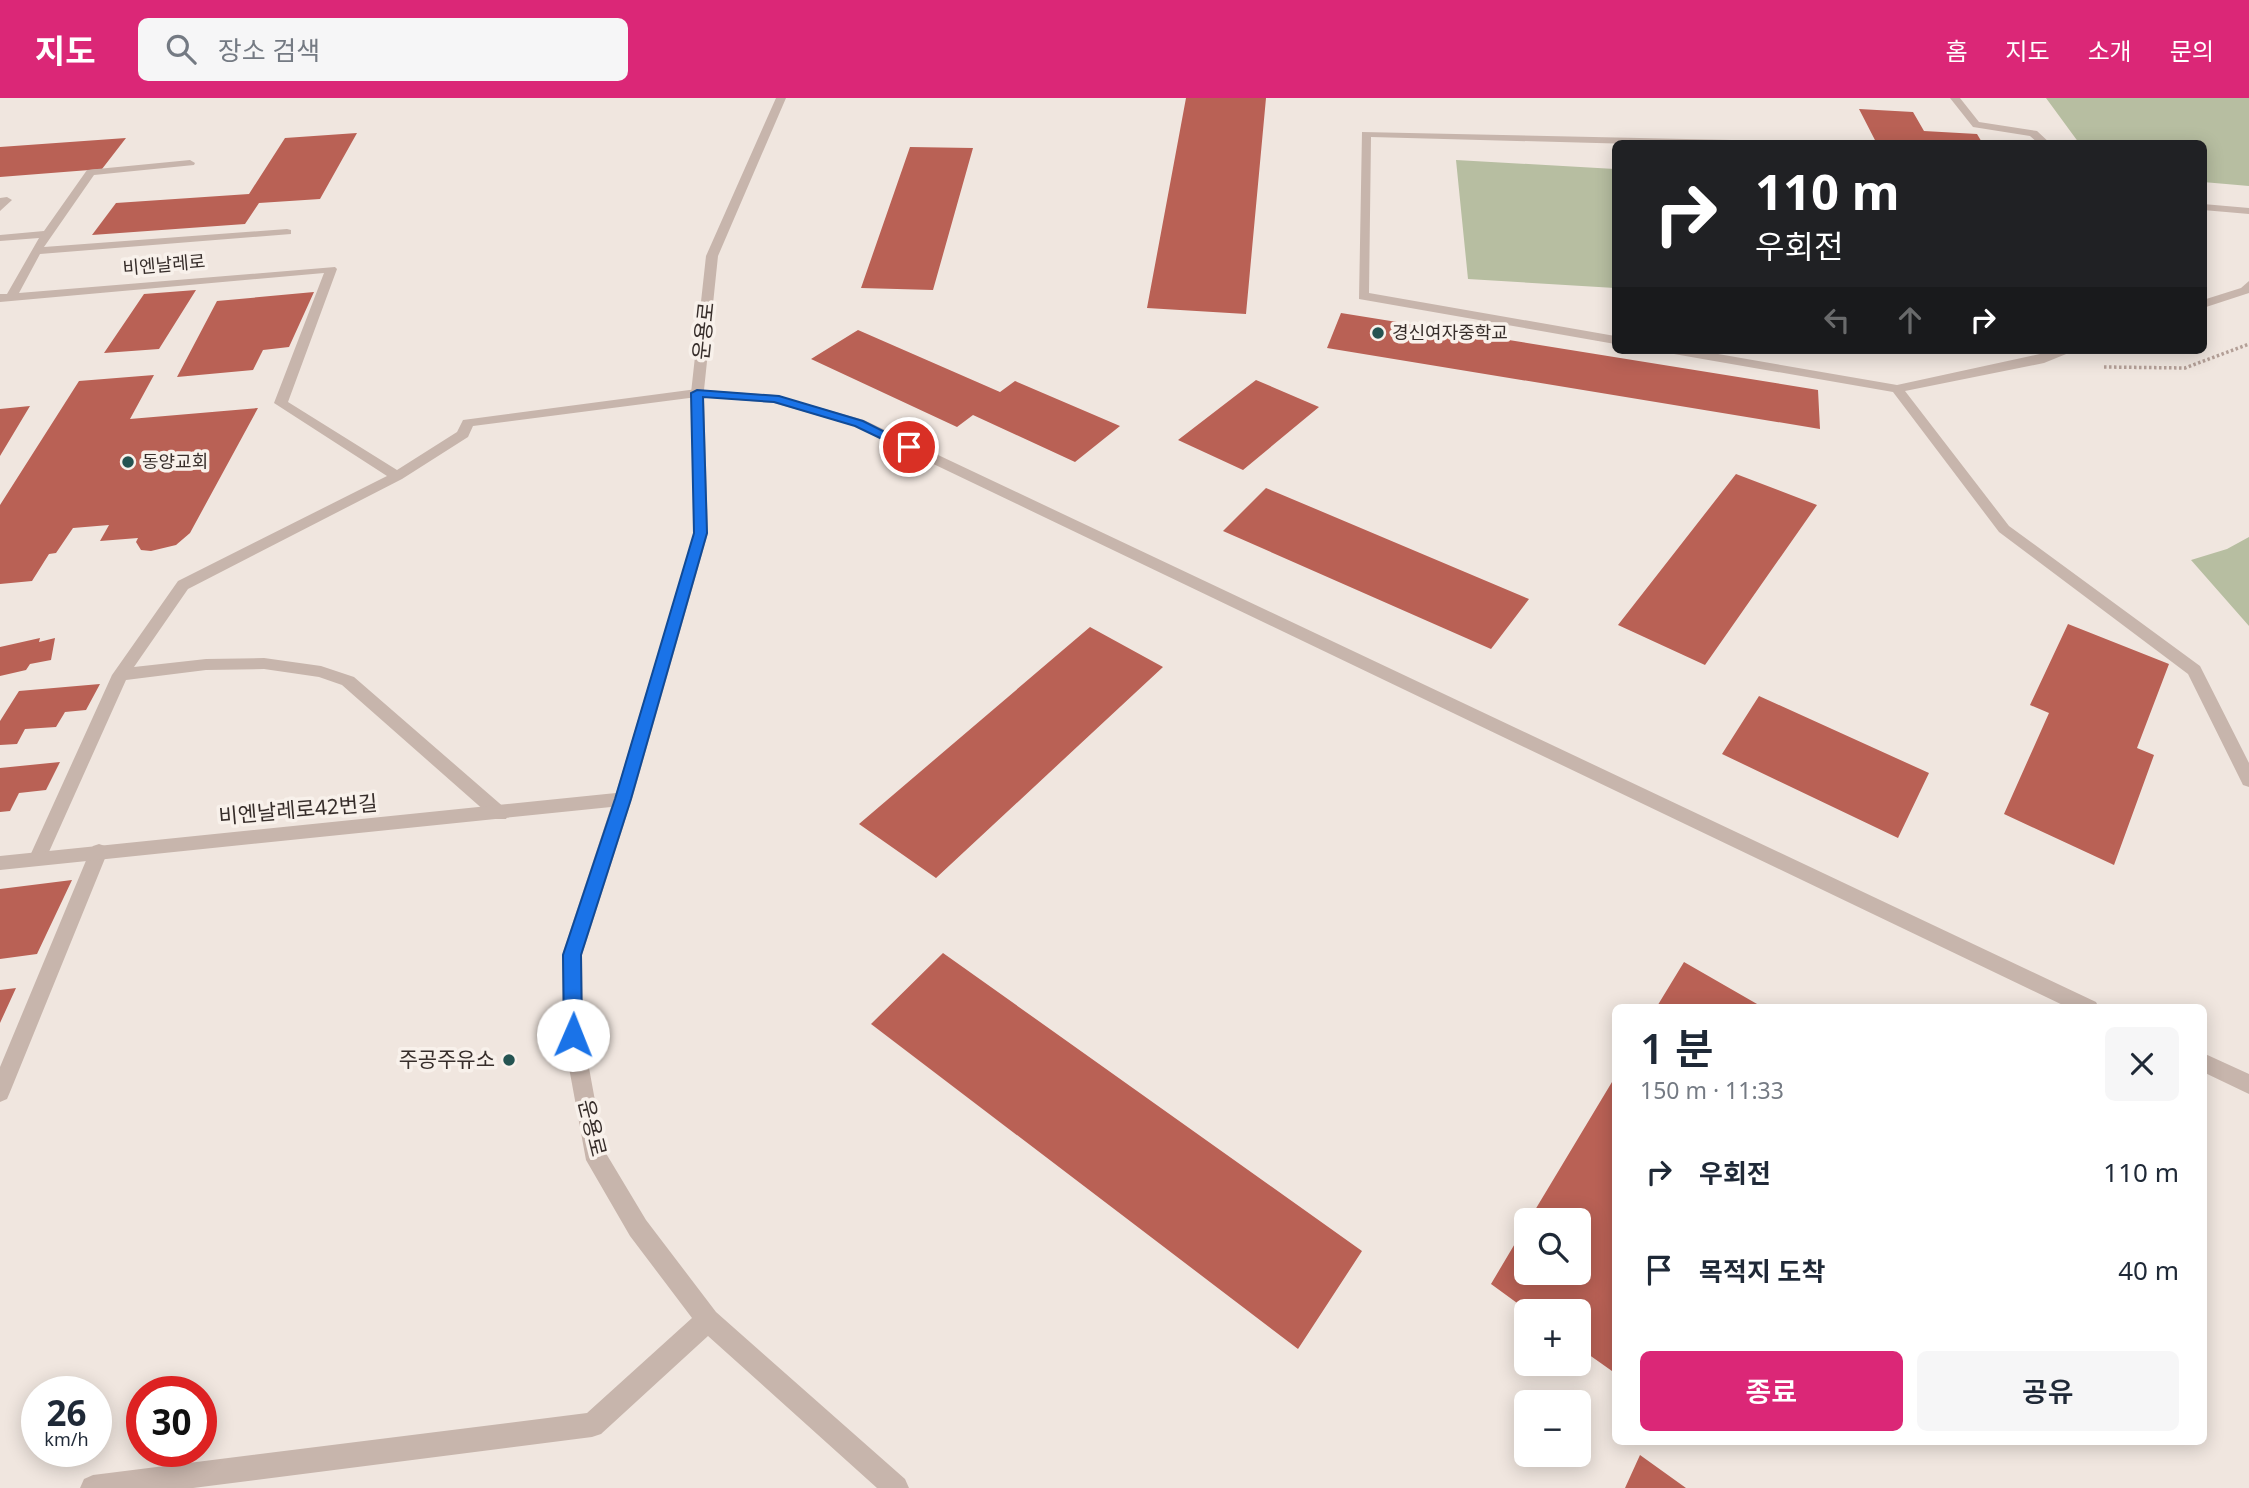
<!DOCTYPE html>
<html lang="ko">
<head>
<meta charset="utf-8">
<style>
	:root { --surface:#fff; --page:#f6f6f7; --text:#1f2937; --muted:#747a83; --accent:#db2777 }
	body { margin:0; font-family:"Noto Sans","Noto Sans KR",sans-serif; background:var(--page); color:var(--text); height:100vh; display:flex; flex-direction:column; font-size:26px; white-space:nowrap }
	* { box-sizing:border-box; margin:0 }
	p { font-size:23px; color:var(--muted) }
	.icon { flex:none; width:38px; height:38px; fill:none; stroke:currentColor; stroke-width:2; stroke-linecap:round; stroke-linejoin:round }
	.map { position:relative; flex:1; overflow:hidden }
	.details { position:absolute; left:1612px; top:906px; width:595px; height:441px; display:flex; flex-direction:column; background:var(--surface); border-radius:10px; box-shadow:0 4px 18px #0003 }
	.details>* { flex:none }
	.guide { position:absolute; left:1612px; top:42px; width:595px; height:214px; border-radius:10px; box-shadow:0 4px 18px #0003; background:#202124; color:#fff; overflow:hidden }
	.tools { position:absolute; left:1514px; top:1110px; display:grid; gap:14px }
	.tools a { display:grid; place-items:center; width:77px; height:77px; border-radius:10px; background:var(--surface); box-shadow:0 4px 18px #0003; font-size:35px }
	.speed { position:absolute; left:21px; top:1278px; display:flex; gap:14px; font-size:35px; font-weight:700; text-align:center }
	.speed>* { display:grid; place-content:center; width:91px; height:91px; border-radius:50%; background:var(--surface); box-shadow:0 4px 18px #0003; line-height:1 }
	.speed small { font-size:18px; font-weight:400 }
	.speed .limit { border:10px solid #d22; background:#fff; color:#111 }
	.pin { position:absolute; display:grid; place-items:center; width:60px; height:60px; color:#fff; margin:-30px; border:4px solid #fff; border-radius:50%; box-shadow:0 2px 7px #0007 }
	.me { position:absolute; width:77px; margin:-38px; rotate:1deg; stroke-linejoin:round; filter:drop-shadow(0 0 5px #0008) }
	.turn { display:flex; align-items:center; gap:24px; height:147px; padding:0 28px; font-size:32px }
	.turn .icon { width:91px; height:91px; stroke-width:2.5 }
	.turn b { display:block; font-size:49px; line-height:60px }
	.lanes { display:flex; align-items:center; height:66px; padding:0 28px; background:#0003; justify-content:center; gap:35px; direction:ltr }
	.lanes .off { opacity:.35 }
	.round { display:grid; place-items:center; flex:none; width:74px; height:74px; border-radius:10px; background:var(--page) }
	.headline { display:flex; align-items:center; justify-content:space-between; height:119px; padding:0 28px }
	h1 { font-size:42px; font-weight:600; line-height:52px }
	.button { display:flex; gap:14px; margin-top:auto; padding:14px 28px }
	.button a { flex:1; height:80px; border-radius:10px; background:var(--accent); color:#fff; font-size:28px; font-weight:600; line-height:80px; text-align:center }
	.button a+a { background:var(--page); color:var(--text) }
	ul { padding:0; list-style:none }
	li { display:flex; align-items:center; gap:21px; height:98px; padding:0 28px }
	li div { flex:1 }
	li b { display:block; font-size:26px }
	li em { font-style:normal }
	header { display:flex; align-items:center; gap:42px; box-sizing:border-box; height:98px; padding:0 35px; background:var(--accent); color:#fff }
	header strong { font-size:33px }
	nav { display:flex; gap:38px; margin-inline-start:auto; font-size:24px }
	.search { width:490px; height:63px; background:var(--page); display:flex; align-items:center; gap:18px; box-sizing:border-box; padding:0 24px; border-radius:10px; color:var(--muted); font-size:26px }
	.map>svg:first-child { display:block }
</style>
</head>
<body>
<header>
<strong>지도</strong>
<div class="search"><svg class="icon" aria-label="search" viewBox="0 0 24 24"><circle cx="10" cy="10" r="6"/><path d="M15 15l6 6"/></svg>장소 검색</div>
<nav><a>홈</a><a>지도</a><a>소개</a><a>문의</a></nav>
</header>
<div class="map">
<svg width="2249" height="1390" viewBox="0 0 2249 1390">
	<rect width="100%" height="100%" fill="#f0e6df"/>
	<!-- green -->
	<path fill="#b7bea1" d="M2046,0H2249V88L2203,84V46L2079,45Z
		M1456,62L1615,71V190L1468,181Z
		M2249,439V528L2191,462L2227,451Z"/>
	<!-- building -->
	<path fill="#b96155" d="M1186,0H1266L1246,216L1147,210Z
		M1859,11L1913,14L1924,33L1977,36L1983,46H1877Z
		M357,35L320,101L259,105L245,126L92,137L116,105L249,96L285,40Z
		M126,40L102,71L0,79V49Z
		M910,49L973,50L933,192L861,190Z
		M196,192L159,251L104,255L144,196Z
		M314,194L289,249L263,252L253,272L177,279L217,203Z
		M1341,215L1818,292L1820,331L1327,250Z
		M858,232L1000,294L1015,283L1120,328L1075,364L973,317L957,329L811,261Z
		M154,277L130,321L258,310L190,435L176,447L151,453L141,452L136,444L138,440L100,443L109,427L73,430L56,455L49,456L32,483L0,486V407L79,283Z
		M1256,282L1319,309L1243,372L1178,342Z
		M30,308L0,358V311Z
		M1736,376L1817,407L1705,567L1618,527Z
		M1266,390L1529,501L1491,551L1223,433Z
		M2068,526L2169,566L2137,650L2154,657L2114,767L2004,716L2049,615L2030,607Z
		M1090,529L1163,569L936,780L859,726Z
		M40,540L39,544L55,540L51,562L30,566L26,572L0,578V549Z
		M100,586L86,612L65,614L56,629L25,631L17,646L0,647V623L19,593Z
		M1759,598L1929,675L1898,740L1722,656Z
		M60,664L46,692L19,695L10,713L0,714V670Z
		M72,782L37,856L0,861V791Z
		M943,855L1362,1153L1298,1251L871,926Z
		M1684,864L1764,910H1656Z
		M16,890L0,925V892Z
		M1615,979V1266L1612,1273L1578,1249V1213H1528L1491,1186L1526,1127V1174H1578V1122H1529Z
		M1640,1357L1686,1390H1625Z"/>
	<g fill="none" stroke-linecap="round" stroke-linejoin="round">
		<!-- path -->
		<path stroke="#b39f97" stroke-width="3.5" stroke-dasharray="2.5 2.5" stroke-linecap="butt" d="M2104,269L2185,270L2249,246"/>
		<!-- service -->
		<path fill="#c7b5ac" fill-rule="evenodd" d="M1950,0H1960L1979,24L2037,33L2051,46H2039L2030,38L1973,29Z
			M1362,34L1778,43L1783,46H1633L1371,39L1369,195L1615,238V246L1359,201Z
			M190,62L195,65L194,67L94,77L44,149L287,131L291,132V136L40,156L19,195L335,169L337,171L288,304L397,372L457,334L463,322L697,291L703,295L697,299L473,328L468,339L402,381L188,491L134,569L206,561L264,560L321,568L354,579L506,711L509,716L506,721H494L342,587L319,579L264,571L206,572L126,582L44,765L38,767L32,765L29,760L112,577L178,483L387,378L274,305L324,175L0,204V196H7L39,140L0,143V137L44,133L87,72Z
			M0,100L7,99L12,102L0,113Z
			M2203,106L2249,110V116L2203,112Z
			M2249,183V195L2203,210V202L2241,190Z
			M1668,252H1695L1897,287L2058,252H2076L2044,265L1905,293L2009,428L2200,568L2249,665V689L2243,687L2188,576L1999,434L1893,294L1674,256Z
			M99,746L105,748L108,753L10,994L7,1001L0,1004V969L90,753L93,748Z"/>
		<!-- minor -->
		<path fill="#c7b5ac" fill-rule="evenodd" d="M776,0H786L718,158L704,292L775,297L864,322L2096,904L2099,910H2069L854,328L774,305L704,299L708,435L632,701L582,857L583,937L604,1052L646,1122L716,1214L905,1381L909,1390H877L708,1238L601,1336L592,1339L193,1390H80L84,1381L93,1377L587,1315L692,1220L630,1138L586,1062L563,937L562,857L611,709L0,772V758L616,695L694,435L691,295L706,158Z
			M2203,955L2249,976V996L2203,974Z"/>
	</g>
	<!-- route -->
	<path fill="#1a73e8" stroke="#114b97" stroke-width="2" d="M697,292L779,298L863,323L915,349L909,353L905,352L855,328L774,304L703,299L707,435L631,701L581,857L582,937L580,943L573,945L567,943L564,937L563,857L615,701L694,435L691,295Z"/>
	<!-- markers -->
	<g fill="#245351" stroke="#f8f1eb" stroke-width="2.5">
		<circle cx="1378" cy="235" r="7"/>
		<circle cx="128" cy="364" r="7"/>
		<circle cx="509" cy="962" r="7"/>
	</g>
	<g text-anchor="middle" stroke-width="7" stroke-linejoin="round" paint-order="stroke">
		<!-- far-street labels -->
		<g font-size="18" fill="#362d2a" stroke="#f8f1eb">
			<text transform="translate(164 167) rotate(-5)" y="6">비엔날레로</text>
		</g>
		<!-- far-poi labels -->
		<g font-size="18" fill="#362d2a" stroke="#f8f1eb" text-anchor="start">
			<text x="1392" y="241">경신여자중학교</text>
			<text x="142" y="370">동양교회</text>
		</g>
		<!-- street labels -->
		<g font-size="21" fill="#362d2a" stroke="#f8f1eb">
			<text transform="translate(704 233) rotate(-84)" y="7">운용로</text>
			<text transform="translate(298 712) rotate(-5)" y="7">비엔날레로42번길</text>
			<text transform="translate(592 1030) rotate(76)" y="7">운용로</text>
		</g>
		<!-- poi labels -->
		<g font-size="21" fill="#362d2a" stroke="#f8f1eb" text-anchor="end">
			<text x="495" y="969">주공주유소</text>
		</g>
	</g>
</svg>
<div class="tools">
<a><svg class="icon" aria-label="search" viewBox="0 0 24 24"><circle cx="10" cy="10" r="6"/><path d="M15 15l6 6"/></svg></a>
<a>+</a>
<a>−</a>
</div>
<div class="speed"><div>26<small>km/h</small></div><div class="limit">30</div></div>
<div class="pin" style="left:909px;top:349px;background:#d93025"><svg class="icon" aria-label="arrive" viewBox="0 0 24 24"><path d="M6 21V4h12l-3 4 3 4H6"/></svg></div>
<svg class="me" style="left:573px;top:937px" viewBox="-20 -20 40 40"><circle r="19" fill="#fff"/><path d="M0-13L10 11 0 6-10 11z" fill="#1a73e8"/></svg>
<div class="guide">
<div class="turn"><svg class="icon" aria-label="right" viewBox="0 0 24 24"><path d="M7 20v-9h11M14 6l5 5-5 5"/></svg><div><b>110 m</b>우회전</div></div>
<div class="lanes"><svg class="icon off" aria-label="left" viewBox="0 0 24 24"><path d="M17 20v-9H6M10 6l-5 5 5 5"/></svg><svg class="icon off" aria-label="ahead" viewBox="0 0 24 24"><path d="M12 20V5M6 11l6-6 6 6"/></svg><svg class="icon" aria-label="right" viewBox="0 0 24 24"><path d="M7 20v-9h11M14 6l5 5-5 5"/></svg></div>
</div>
<section class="details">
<div class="headline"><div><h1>1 분</h1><p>150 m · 11:33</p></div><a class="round"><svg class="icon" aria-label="close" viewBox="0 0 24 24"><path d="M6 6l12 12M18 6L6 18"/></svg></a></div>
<ul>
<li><svg class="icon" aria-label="right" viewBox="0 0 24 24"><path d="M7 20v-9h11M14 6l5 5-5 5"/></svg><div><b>우회전</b></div><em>110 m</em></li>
<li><svg class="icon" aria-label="arrive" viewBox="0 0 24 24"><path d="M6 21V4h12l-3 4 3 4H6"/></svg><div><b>목적지 도착</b></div><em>40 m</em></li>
</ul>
<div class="button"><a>종료</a><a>공유</a></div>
</section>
</div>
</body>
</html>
